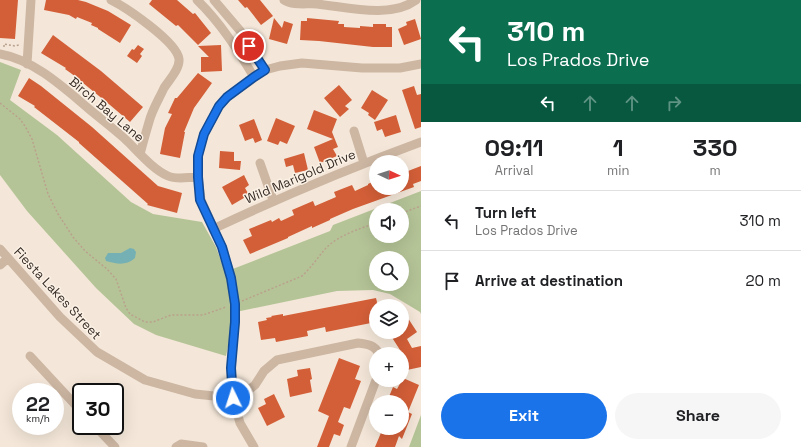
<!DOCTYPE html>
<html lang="en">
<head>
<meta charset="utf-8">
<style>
	:root { --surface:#fff; --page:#f6f6f6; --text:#202124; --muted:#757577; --line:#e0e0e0; --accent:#1a73e8 }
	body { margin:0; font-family:"Space Grotesk",sans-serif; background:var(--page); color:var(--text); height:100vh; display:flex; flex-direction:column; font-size:15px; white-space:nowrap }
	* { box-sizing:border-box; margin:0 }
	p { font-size:13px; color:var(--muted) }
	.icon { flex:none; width:22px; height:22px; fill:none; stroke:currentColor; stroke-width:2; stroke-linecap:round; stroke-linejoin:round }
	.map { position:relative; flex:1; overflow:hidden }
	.drawer { display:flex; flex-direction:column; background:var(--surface); width:380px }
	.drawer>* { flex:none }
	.top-card { background:#0b6e4f; color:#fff; overflow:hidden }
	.needle { width:26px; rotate:94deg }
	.controls { position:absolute; left:369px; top:155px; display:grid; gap:8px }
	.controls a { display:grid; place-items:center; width:40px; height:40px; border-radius:50%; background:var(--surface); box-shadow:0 4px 16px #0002; font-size:20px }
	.speed { position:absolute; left:12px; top:383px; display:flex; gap:8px; font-size:20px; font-weight:700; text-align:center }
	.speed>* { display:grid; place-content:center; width:52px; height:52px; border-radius:50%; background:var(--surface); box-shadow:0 4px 16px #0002; line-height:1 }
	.speed small { font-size:10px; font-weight:400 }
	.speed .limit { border:2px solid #111; border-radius:6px; background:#fff; color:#111 }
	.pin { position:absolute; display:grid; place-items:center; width:34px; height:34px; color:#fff; margin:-17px; border:2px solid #fff; border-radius:50%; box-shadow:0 1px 4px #0007 }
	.me { position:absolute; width:44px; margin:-22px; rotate:356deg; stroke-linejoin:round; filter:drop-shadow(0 0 3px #0008) }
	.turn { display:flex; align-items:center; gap:14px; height:84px; padding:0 20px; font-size:18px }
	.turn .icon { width:52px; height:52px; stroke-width:2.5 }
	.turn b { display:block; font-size:28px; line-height:34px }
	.lanes { display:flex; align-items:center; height:38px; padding:0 20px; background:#0003; justify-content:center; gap:20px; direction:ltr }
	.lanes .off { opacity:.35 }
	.eta { display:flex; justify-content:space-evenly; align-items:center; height:68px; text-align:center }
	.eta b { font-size:24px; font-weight:700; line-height:28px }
	.primary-button { display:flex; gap:8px; margin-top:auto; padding:8px 20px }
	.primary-button a { flex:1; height:46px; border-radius:24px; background:var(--accent); color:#fff; font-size:16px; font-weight:700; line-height:46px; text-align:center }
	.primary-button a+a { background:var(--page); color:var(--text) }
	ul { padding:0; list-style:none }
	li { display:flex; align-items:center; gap:12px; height:60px; padding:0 20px; border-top:1px solid var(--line) }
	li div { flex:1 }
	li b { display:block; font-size:15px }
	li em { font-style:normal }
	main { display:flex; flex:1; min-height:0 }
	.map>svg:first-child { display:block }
</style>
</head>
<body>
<main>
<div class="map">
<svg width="421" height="447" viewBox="0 0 421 447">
	<rect width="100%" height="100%" fill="#f4e7d9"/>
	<!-- green -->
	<path fill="#b5c497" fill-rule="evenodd" d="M0,62L21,70L10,100L57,135L131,202L153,214L202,222L216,247L225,272L330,231L333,225L421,191V314L420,312L390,294L373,290L337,291L231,313L230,336L226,356L156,335L134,324L96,288L27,211L0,175ZM376,210H402V236H376ZM376,258H402V284H376Z
		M421,415V447H409Z"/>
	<!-- water -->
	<path fill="#75b1b4" d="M130,248L134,249L136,252L135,258C126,266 117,264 106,261L105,258L108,253H121Z"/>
	<!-- building -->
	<path fill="#d35f38" d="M0,0H18L15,39L0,38Z
		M46,0H78L86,2L108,11L131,25L120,43L98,29V28L91,25L92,23L77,17L76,19L69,15L44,10Z
		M152,0H177L193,14L195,13L211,33L198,45L178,25L176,26L149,4Z
		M238,0H260L273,16L261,25L247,7L245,8Z
		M274,18L282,28L284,21L293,24L287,44L269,39Z
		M307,18L339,21L338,24H344V27L360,28V26L373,27V24H386V27H392V47H373L319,41L300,40L301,21H307Z
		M415,19L421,39L404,45L398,29L407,25L406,22Z
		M53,35L101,71L143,107L130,122L110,105L72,74L65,69L66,68L41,53Z
		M138,45L144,49L140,54L142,56L137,63L127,56L132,49L134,50Z
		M221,45L222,71L201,72V57H209L198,46Z
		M198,73L212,83L194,108L184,132H185L180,158L160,154L165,128L172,114L168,113L175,98H177Z
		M29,78L41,86L92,127L158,186L182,193L177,213L147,205L148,204L79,143V142L34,107L35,106L18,96Z
		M339,85L352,100L345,106L349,109L340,117L324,98Z
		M414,86L417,95L421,94V127L415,129L402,90Z
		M372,90L388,100L375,120L368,115L369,113L361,108Z
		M314,110L337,119L332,132L338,147L333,149L337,156L320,163L314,147L333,139L307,129Z
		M396,115L401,132L385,137L382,129L377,131L374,122Z
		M276,118L295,126L287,144L280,141L278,145L267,141Z
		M254,119L262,140L255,143L253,138L245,141L239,125Z
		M220,151L234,152V161H241L240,170L219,168Z
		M304,153L308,170L295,173L293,165L286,167L284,159Z
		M421,166V181L413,184L414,187L353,209L330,219V220L312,228V226L288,237V238L250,254L243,240L252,236L249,229L271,220L272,222L279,218L281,221L294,215L292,210L313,201L315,206L336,197L334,192L352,185L355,191L368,185V184L376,180V188H402V171L407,169L408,171Z
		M244,175L249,185L245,188L249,195L232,205L222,187Z
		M376,298L378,306H376V322L326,332L325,327L307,331L308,336L276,342L275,338L261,340L258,322L267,320L266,318L272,317L271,316L283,314V316Z
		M402,309L417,332L407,339L412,348L421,346V367L407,370L405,361H402V354H401L400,350L391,336L398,332H402Z
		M339,358L360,366L355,379L361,381L350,409L344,407L338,422L344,425L340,436L334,434L329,447H317L329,416L318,411Z
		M310,368L312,379L310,380L312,392L290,397L287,379L298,376L297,370Z
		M403,378L419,385L408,412L412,414L402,439L399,436L395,447H375L383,428H402V402H394L388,399L393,387L397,389Z
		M274,394L285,417L267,426L258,408L266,404L264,399Z"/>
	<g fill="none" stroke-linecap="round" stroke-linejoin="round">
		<!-- path -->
		<path stroke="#b9a18d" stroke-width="1.5" stroke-dasharray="2 2" stroke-linecap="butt" d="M4,47V44L15,46L19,45
			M0,103L20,119L25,126L32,139L48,194L58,214L73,237L85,251L107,269L116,279L126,308L130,314L145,322H153L171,315H203L226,307
			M402,213L421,206
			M242,301L302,276C311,268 318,257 326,248C339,235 359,229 376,223"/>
		<!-- street -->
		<path stroke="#cdb7a3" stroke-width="9" d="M111,0C127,8 177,42 179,59C180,69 169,80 164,88C159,99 152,110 149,122C146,132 143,143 140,154
			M197,0C220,22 237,49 254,77
			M214,0L242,33L265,70
			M284,0C293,6 307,3 317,4C347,7 390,19 416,0
			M0,54C34,60 63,87 89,109C101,119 113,128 124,138C137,150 152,169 168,176C177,180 188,177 198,177
			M27,64L31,0
			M354,131L364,163
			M260,163L273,200
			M213,229C281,197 350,168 421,142
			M0,249L60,317L97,352L145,380L195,394L233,398L242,395L255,385L264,371L277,360L358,343C367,344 375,345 379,354
			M0,265L8,258
			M30,356L81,411
			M95,426L115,447
			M176,447L181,444L203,447
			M254,447L240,423L233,398L231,368L235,322V304L231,278L222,247L201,200L198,177V156L204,134L219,106L227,97L265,70L280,66L302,63L362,68H400L421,64
			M351,447L376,380"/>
	</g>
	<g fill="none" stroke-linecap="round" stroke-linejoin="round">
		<!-- route casing -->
		<g stroke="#114b97" stroke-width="10">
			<path id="route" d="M233,398L231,368L235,322V304L231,278L222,247L200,200L198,177V156L204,134L219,106L227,97L254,77L265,70L249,46"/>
		</g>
		<!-- route -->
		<use href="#route" stroke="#1a73e8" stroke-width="7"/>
	</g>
	<g text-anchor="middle" stroke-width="3" stroke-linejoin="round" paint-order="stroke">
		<!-- street labels -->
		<g font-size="13" fill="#372c26" stroke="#fbf1e5">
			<text transform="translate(107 109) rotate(40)" y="5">Birch Bay Lane</text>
			<text transform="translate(300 176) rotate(-23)" y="5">Wild Marigold Drive</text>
			<text transform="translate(58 293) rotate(47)" y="5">Fiesta Lakes Street</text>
		</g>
	</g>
</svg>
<div class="controls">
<a><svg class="needle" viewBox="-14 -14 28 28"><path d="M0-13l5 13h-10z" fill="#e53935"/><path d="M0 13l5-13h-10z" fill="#757577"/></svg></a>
<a><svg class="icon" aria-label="sound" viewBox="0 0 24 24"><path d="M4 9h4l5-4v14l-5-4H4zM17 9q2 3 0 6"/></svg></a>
<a><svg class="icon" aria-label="search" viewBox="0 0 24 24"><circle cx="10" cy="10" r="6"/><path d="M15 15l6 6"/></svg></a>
<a><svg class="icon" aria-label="layers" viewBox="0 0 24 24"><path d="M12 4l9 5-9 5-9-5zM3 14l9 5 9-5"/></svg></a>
<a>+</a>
<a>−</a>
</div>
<div class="speed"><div>22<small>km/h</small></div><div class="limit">30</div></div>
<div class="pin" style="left:249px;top:46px;background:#d93025"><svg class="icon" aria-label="arrive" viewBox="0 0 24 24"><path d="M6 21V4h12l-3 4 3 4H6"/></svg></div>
<svg class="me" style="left:233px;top:398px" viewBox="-20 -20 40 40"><circle r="17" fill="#1a73e8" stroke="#fff" stroke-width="3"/><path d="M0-11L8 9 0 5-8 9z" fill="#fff"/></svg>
</div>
<section class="drawer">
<div class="top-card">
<div class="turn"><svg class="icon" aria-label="left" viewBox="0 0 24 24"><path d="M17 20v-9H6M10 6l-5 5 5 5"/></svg><div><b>310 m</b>Los Prados Drive</div></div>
<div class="lanes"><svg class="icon" aria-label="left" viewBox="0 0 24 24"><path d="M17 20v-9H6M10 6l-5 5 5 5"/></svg><svg class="icon off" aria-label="ahead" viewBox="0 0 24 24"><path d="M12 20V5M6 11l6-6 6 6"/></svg><svg class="icon off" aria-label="ahead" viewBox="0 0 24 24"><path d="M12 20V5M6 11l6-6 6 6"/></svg><svg class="icon off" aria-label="right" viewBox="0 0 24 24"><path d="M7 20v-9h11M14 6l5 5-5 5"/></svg></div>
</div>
<div class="eta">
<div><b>09:11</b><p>Arrival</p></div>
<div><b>1</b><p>min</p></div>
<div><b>330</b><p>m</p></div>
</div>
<ul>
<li><svg class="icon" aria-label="left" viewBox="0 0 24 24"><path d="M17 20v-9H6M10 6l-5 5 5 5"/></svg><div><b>Turn left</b><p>Los Prados Drive</p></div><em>310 m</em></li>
<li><svg class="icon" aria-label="arrive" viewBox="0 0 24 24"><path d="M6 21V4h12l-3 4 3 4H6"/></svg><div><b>Arrive at destination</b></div><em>20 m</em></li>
</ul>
<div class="primary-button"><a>Exit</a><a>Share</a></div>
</section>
</main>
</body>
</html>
